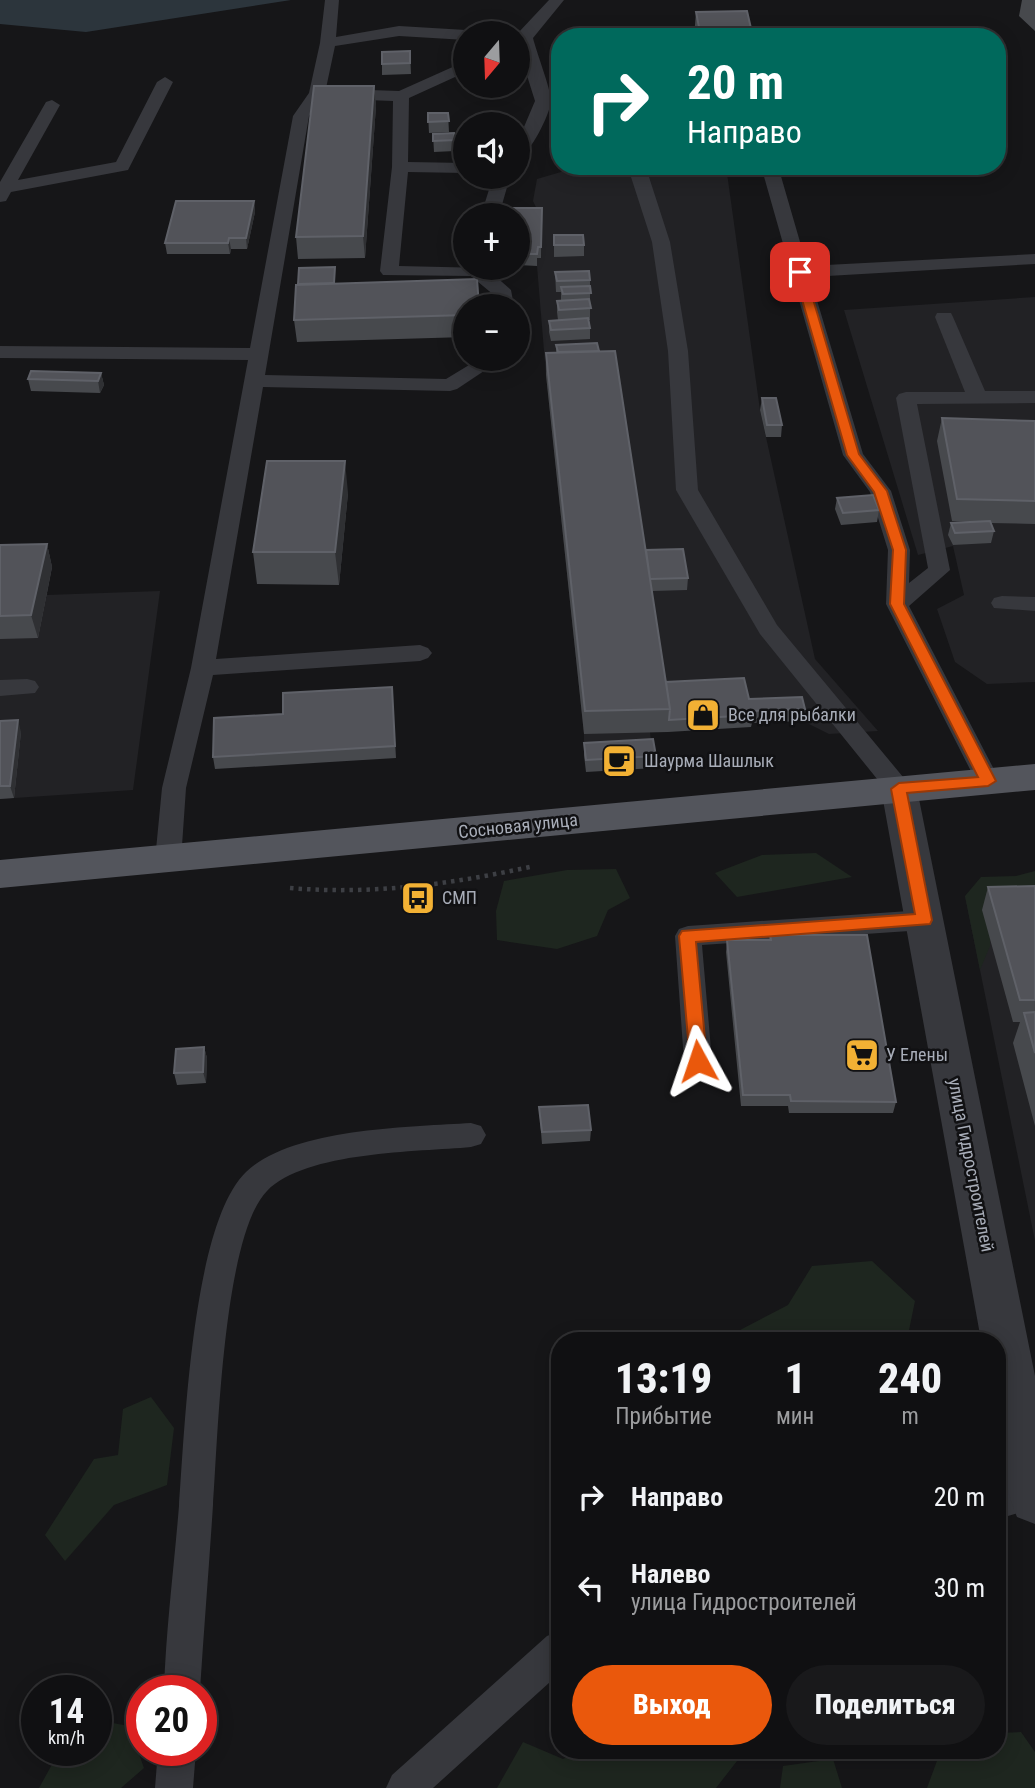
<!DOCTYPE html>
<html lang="ru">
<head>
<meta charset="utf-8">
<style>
	:root { --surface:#101012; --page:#19191b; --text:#f1f3f6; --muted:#9c9d9f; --line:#303032; --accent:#ea580c }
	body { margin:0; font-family:"Roboto Condensed",sans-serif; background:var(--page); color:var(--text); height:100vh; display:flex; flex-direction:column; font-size:26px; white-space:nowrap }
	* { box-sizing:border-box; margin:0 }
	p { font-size:23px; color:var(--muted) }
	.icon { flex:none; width:38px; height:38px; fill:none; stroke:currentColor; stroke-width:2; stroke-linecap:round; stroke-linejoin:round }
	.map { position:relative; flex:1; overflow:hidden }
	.sheet { position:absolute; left:551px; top:1332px; width:455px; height:427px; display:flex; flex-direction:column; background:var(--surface); border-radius:28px; box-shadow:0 4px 18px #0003,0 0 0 2px var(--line) }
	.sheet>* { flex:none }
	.hud { position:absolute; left:551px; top:28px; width:455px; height:147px; border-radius:28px; box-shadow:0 4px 18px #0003,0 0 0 2px var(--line); background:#00695c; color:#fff; overflow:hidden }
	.needle { width:46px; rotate:199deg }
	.controls { position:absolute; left:453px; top:21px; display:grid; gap:14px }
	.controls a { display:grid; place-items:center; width:77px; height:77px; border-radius:50%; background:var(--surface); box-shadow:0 4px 18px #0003,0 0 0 2px var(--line); font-size:35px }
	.speed { position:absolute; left:21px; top:1675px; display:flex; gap:14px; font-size:35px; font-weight:700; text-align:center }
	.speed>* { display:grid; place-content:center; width:91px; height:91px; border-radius:50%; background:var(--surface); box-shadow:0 4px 18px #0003,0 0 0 2px var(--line); line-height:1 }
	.speed small { font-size:18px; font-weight:400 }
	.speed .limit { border:10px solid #d22; background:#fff; color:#111 }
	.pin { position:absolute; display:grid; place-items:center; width:60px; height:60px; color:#fff; margin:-30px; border-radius:14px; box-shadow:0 4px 10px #0006 }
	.me { position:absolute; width:77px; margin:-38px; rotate:355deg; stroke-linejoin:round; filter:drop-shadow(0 0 5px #0008) }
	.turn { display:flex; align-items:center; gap:24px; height:147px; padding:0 21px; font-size:32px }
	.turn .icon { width:91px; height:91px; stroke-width:2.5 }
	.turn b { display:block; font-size:49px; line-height:60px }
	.eta { display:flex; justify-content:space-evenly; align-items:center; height:119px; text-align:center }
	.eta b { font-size:42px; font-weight:800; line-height:49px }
	.action { display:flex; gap:14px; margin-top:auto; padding:14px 21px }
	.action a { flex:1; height:80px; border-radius:42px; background:var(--accent); color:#fff; font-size:28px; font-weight:800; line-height:80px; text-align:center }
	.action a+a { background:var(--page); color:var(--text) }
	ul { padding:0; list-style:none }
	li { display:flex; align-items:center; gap:21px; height:91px; padding:0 21px }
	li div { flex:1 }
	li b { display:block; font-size:26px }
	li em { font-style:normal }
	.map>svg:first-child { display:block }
</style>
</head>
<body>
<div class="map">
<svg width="1035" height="1788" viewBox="0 0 1035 1788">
	<rect width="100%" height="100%" fill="#161618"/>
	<!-- built -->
	<path fill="#222225" d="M569,166H726L760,410L815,659L878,731L829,734L803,721L662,694L668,732H650L652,751L584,755V734L546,375L537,266V258H541L542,220L533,201L537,179L561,172Z
		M1035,297V682L987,684L955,662L937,609L964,595L953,546L918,555L844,310Z
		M52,567L47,595L160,591L133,790L0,799V568Z
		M1035,892V1241L965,896Z"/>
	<!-- green -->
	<path fill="#1e261f" d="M816,853L852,877L737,897L715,873L762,855Z
		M616,869L630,898L608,910L597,936L557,949L497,940L496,911L504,881L567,870Z
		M1035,871V917L991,911L990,946L980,970L965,896L981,877L1016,876Z
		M872,1261L915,1301L907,1340H721L788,1305L812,1266Z
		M151,1397L174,1428L167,1485L114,1505L65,1561L45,1535L94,1459L118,1455L123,1409Z
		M96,1720L129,1726L144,1768L121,1788H39L60,1750H96Z
		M1021,1732L1035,1752V1788H927L941,1750H998V1733Z
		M523,1742L563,1759L583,1750H743L744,1752L716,1788H497Z
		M833,1759L842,1788H780L783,1766Z"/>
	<!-- water -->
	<path fill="#2c353c" d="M0,0H291L86,32L0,24Z"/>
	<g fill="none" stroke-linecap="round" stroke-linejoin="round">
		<!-- path -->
		<path stroke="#3d3f44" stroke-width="4.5" stroke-dasharray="3.5 5" stroke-linecap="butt" d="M290,888C373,895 453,884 534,866"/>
		<!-- service -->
		<path fill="#37383d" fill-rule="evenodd" d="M325,0H339L336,37L399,26L466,30L472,33H466V40L399,36L335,46L325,93L309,116L265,375L446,379L479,359H502L457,389L450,391L263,387L216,659L420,645L428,648L432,653L428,658L420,661L213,675L186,788L181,860L177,867L168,870L159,867L155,860L162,788L191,668L248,360L0,358V346L250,348L293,116L309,93L320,43Z
			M549,0H564L533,38C536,51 552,92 551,102C549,115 531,154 518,157V141L535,101L518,47V33Z
			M466,61V72L409,98L408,162L466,163V173L408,172L399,266L486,268L511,290L514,306H496L495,296L471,276L383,275L380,271L392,167L393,101L340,99L332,94L340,89L399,91Z
			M165,77L173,82L128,170L11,192L6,201L0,202V182L46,102L52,100L60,105L18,180L116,162L157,82Z
			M761,166H778L807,266L1035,254V264L810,277L863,454L891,491L910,550L909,583L928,568L896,398L899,394L906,392H965L935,317L937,313H951L953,317L985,391H1035V403L917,404L950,570L909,606L1000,781L997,787L988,790L979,787L886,604L888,550L870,492L843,455Z
			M640,172L649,177L670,242L688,351L698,490L777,625L908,783L911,789L908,795L899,798L890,795L760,634L676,490L668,351L652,242L631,177Z
			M493,177H510L499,215H481Z
			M1002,596L1035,597V611L994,608L991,603L994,598Z
			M27,679L35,681L39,687L35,693L0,696V680Z
			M924,910L933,913L937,920L933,927L924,930L702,945L712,1061L708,1069L698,1073L688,1069L684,1061L675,936L679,929L688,926Z
			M471,1123L481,1126L486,1135L481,1144L471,1147C418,1152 306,1151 267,1191C223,1236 218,1438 213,1505C209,1567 204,1628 200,1690H164C166,1629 174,1567 179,1506C185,1429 192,1224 246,1172C292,1128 410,1127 471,1123Z
			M1035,1476V1508L998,1519V1485Z
			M560,1631V1673L433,1788H386L392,1775L547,1636Z
			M158,1750H196L193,1788H155Z"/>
		<!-- minor -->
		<path fill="#37383d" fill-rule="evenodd" d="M899,776L912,780L917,789L1035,1376V1524L1017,1517C994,1462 998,1400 998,1340H981L881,789L886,780Z"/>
		<!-- primary -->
		<path fill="#53555c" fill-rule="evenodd" d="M1035,764V790L0,888V860Z"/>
	</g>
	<!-- wall -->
	<path fill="#47494d" d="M1022,0H1035V31L1019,16Z
		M696,12L753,37H694Z
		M410,51L411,74L382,75V52Z
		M374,86L376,106L365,258L298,259L296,237Z
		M428,113H448L449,132L429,133Z
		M454,133L455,151L434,152L433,134Z
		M254,201L255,212L247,249H231L230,254H167L165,243Z
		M542,208L541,258H537V266L518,265V215Z
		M554,235L584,245V256L554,257Z
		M335,267V283L466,306V337L297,342L294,320Z
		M555,272L590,280V320H589L590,328V339L551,341L549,332V321L558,320L557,312V301H561V292H556Z
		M556,345L646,550L688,578L687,590L652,591L666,682L749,699L805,709L803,721L752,723L751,727L668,732L584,734L546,375V353H556Z
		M101,373L104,385L100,393L31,391L28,379Z
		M762,398L782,425L781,437H766L760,410Z
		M942,418L1035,421V524L990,523L994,531L991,543L953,545L948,535L951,523L975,522L952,521L937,441Z
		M348,493L339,585L257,584L253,552Z
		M837,498L879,510L877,522L841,525L835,509Z
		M47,544L52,567L38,638L0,639V545Z
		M392,687L396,758L215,769L213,757L283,714Z
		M0,721L21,732L14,798L0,799Z
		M584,743L656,756L655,768L586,772L584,755Z
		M1035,886V1126L1013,1043L1020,1022H1013L982,910L988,887Z
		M770,935L896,1102L893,1113H789L788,1106H741L726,952L727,940H769Z
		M204,1047L207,1058L206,1083L177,1085L174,1073Z
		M539,1107L591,1130L590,1141L542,1144Z"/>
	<!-- shaded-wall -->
	<path fill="#2f3033" d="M374,86L376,106L365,258L363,236Z
		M254,201L255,212L247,249L246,238Z
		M229,238L231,249L230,254L228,243Z
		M101,373L104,385L100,393L98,381Z
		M345,461L348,493L339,585L335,552Z
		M47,544L52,567L38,638L31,615Z
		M18,720L21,732L14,798L10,786Z
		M204,1047L207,1058L206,1083L203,1072Z"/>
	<!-- building -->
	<path fill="#525359" stroke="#5f6168" stroke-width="2" d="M747,11L753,37H701L696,12Z
		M410,51V63L382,64V52Z
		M314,86H374L363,236L296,237Z
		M428,113H448L449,121L428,122Z
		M454,133L455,140L433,141V134Z
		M176,201H254L246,238H229L228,243H165Z
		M506,208H542L541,247H538L537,254H518V215H506Z
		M554,235H583L584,245H554Z
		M335,267L334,283L298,284L299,268Z
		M589,271L590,280L557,281L555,272Z
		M477,279L479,306H466V315L294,320L296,285Z
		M590,286L591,293L563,294L561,287Z
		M589,299L591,308L559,310L557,301Z
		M588,318L590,328L551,330L549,321Z
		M597,343L599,351L558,352L556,345Z
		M615,351L670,709L585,711L546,353Z
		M31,371L101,373L98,381L28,379Z
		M762,398H776L782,425H767Z
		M942,418L1035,421V501L957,499Z
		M267,461H345L335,552H253Z
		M873,495L879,510L843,513L837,498Z
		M990,521L994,531L955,533L951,523Z
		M47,544L31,615L0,616V545Z
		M683,549L688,578L650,579L646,550Z
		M744,678L749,699L802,697L805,709L752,711L753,715L669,720L670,709L666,682Z
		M392,687L395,746L213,757L214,718L283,714V693Z
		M18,720L10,786H0V721Z
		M653,739L656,756L586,760L584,743Z
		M1035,886V1000H1020L988,887Z
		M770,935H867L896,1102L791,1101L790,1095H743L727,940H771Z
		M1035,1012V1053L1024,1013Z
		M204,1047L203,1072L174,1073L176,1049Z
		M588,1105L591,1130L542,1132L539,1107Z"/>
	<!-- route -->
	<path fill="#ea580c" stroke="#983908" stroke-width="2" d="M800,269L805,272L859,454L887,491L906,550L904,604L996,781L988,786L907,793L932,920L930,924L696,942L707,1061L704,1066H692L690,1061L679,936L682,931L915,914L891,789L899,783L978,777L890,604L893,550L874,492L847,455L794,272Z"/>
	<!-- icons -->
	<defs>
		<g id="shop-square" transform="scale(1.75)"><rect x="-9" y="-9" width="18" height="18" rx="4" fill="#f2b134" stroke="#111113"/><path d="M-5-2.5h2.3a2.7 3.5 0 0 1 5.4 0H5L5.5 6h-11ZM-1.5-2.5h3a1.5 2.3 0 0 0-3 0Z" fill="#111"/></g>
		<g id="cafe-square" transform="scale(1.75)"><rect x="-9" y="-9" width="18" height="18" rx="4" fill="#f2b134" stroke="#111113"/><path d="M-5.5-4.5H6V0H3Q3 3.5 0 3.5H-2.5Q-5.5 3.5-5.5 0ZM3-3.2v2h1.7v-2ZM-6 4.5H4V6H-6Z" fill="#111"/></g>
		<g id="bus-square" transform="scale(1.75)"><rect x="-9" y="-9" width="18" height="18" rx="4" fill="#f2b134" stroke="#111113"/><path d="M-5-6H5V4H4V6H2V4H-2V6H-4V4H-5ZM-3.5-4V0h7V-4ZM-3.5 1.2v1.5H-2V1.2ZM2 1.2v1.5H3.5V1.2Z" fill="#111"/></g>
		<g id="supermarket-square" transform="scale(1.75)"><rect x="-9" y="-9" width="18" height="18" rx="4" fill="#f2b134" stroke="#111113"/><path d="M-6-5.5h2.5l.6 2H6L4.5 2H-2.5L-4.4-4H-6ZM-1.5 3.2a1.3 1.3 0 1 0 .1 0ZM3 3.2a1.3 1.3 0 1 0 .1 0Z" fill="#111"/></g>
	</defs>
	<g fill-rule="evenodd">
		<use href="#shop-square" x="703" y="715"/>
		<use href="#cafe-square" x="619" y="761"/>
		<use href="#bus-square" x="418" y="898"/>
		<use href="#supermarket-square" x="862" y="1055"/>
	</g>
	<g text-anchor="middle" stroke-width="5" stroke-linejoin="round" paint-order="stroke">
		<!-- poi labels -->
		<g font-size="18" fill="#a8adb8" stroke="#111113" text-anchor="start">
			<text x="728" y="721">Все для рыбалки</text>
			<text x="644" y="767">Шаурма Шашлык</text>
			<text x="442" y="904">СМП</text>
			<text x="886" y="1061">У Елены</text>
		</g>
		<!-- street labels -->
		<g font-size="18" fill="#a8adb8" stroke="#111113">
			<text transform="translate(518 826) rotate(-6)" y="6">Сосновая улица</text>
			<text transform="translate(971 1165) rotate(79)" y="6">улица Гидростроителей</text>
		</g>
	</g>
</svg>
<div class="controls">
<a><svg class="needle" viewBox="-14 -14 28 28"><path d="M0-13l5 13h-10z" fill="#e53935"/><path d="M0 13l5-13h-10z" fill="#9c9d9f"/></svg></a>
<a><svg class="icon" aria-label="sound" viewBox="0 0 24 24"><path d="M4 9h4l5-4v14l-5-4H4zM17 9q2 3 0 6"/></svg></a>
<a>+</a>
<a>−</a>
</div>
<div class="speed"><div>14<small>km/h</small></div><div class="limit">20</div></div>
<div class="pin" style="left:800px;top:272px;background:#d93025"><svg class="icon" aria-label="arrive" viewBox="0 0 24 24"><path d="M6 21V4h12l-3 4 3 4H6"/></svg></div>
<svg class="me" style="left:698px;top:1061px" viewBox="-20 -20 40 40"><path d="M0-17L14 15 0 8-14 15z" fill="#ea580c" stroke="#fff" stroke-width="4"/></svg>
<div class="hud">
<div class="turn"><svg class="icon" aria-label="right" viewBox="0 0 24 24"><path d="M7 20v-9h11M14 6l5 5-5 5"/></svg><div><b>20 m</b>Направо</div></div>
</div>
<section class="sheet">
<div class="eta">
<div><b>13:19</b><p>Прибытие</p></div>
<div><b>1</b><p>мин</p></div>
<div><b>240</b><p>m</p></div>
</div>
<ul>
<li><svg class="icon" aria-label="right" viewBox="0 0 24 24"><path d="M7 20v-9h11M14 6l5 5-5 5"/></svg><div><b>Направо</b></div><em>20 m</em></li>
<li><svg class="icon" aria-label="left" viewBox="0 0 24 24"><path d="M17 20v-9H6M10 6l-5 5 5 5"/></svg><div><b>Налево</b><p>улица Гидростроителей</p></div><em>30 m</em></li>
</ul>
<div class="action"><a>Выход</a><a>Поделиться</a></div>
</section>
</div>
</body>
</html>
